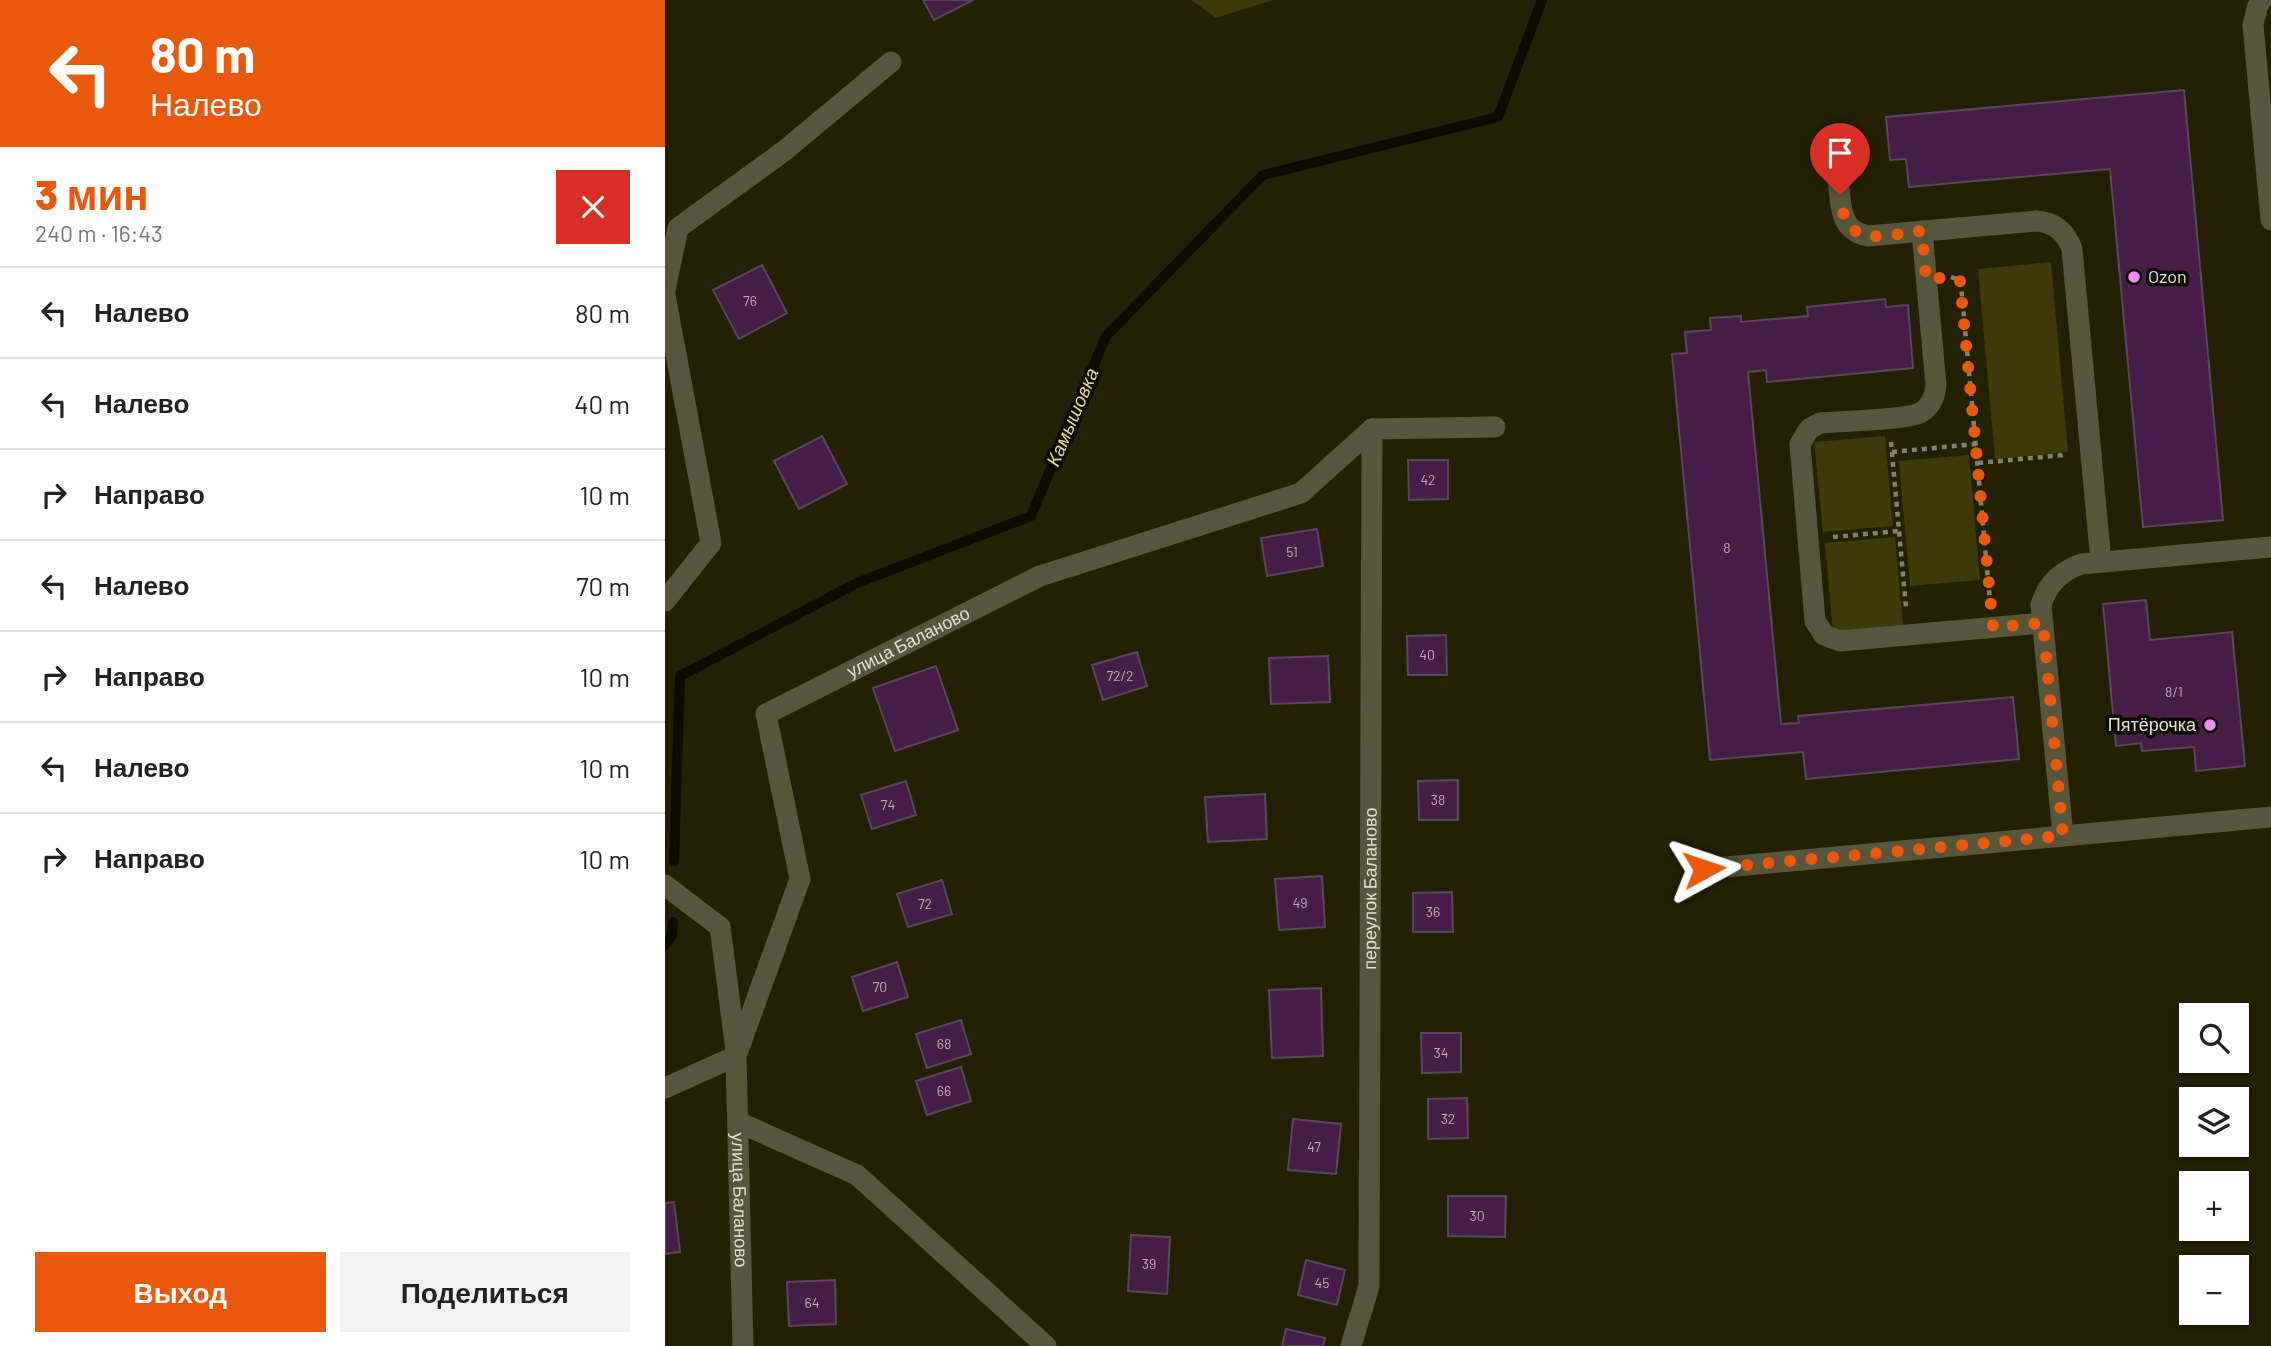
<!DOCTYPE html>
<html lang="ru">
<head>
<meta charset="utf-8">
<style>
	:root { --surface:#fff; --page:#f2f2f2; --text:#222; --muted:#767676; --line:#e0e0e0; --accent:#ea580c }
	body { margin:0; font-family:Barlow,sans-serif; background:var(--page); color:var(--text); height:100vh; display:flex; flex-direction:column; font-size:26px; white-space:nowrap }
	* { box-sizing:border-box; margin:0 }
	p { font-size:23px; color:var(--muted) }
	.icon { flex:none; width:38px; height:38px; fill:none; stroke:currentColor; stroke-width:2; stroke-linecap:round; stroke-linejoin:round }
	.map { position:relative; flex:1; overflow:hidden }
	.side { display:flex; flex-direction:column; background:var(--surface); width:665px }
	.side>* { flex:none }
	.top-card { background:#ea580c; color:#fff; overflow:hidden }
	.controls { position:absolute; left:1514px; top:1003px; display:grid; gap:14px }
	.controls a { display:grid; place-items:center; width:70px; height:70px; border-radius:0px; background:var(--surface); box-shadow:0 2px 5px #0004; font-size:35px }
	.pin { position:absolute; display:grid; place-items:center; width:60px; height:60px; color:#fff; margin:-72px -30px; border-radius:50% 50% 50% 0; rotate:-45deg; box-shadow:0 0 7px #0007 }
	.pin .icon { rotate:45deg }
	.me { position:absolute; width:77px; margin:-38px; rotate:85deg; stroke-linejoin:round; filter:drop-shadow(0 0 5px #0008) }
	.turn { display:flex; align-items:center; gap:24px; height:147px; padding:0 35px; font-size:32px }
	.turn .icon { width:91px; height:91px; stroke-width:2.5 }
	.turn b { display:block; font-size:49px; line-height:60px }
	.round { display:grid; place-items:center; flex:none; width:74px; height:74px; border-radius:0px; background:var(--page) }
	.headline { display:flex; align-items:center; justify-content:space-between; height:119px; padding:0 35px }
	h1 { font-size:42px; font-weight:800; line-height:52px; color:var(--accent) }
	.cta { display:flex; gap:14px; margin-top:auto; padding:14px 35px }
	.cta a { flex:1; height:80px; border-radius:0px; background:var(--accent); color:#fff; font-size:28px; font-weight:800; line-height:80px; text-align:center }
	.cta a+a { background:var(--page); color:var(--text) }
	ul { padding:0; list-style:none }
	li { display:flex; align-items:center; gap:21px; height:91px; padding:0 35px; border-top:2px solid var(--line) }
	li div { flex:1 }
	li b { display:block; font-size:26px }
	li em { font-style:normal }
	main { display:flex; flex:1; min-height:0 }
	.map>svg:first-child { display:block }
</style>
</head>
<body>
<main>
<section class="side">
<div class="top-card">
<div class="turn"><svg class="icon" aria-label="left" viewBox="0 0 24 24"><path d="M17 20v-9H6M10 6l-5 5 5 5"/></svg><div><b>80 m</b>Налево</div></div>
</div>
<div class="headline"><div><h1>3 мин</h1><p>240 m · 16:43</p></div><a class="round" style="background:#d93025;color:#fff"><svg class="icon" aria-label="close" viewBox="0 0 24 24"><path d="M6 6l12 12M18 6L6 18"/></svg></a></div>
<ul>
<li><svg class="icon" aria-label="left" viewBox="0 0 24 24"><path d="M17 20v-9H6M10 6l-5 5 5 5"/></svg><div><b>Налево</b></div><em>80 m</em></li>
<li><svg class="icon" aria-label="left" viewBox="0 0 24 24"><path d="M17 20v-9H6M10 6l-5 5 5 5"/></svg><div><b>Налево</b></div><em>40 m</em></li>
<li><svg class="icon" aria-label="right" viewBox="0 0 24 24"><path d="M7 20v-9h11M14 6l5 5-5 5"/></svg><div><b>Направо</b></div><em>10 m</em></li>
<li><svg class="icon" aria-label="left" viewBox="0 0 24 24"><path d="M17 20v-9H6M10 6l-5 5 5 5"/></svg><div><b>Налево</b></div><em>70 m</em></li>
<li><svg class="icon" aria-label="right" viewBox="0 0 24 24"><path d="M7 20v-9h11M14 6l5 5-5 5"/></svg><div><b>Направо</b></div><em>10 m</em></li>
<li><svg class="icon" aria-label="left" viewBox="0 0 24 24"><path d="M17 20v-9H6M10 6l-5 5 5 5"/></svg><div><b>Налево</b></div><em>10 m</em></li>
<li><svg class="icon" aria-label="right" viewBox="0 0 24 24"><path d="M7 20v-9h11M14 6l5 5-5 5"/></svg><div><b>Направо</b></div><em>10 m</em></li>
</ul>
<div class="cta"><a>Выход</a><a>Поделиться</a></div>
</section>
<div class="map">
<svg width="1606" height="1346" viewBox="0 0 1606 1346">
	<rect width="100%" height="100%" fill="#232004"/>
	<!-- green -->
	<path fill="#3f3a08" d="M526,0H608L551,18Z
		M1386,262L1403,452L1330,459L1313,269Z
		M1220,436L1228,526L1158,532L1149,442Z
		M1304,455L1315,580L1245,586L1234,461Z
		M1230,537L1238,626L1168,633L1160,543Z"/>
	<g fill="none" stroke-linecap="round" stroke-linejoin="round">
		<!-- stream -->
		<path stroke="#0d0b00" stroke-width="10" d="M9,861L15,676L192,583L366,516L441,336L598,175L833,117L877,0
			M0,945L7,936L8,922"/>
	</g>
	<!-- building -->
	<path fill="#461e47" stroke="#5c465c" stroke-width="2" d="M258,0H308L269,20Z
		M1519,90L1558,520L1478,527L1445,169L1244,187L1241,159L1225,160L1221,117Z
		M97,265L122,313L74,339L48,290Z
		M1220,299L1221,307L1243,305L1248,368L1102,382L1101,370L1083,372L1116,724L1134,723L1133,716L1348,697L1354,759L1141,779L1138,752L1045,760L1007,354L1022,353L1020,332L1046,330L1045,318L1076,316V322L1143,316L1142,307Z
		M157,436L182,484L134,509L109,461Z
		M743,460H783V499L744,500Z
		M652,529L658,566L602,576L596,538Z
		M1481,600L1485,640L1567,632L1580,766L1531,771L1529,747L1477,751L1476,743L1451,746L1438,604Z
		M781,635L782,675H743L742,636Z
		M472,652L482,686L438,700L427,665Z
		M663,656L665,702L606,704L604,658Z
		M271,666L293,730L230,751L208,688Z
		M793,780V820H754L753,781Z
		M241,781L251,815L207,829L196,795Z
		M600,794L602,839L543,842L540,797Z
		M657,876L660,927L614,930L610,879Z
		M277,880L287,914L243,927L232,894Z
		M787,892L788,932H748V893Z
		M232,962L243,997L198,1011L187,977Z
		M656,988L658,1056L607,1058L604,990Z
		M296,1020L306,1054L262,1068L251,1034Z
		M756,1033H796V1072L757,1073Z
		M296,1067L306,1101L262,1115L251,1081Z
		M802,1098L803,1138L763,1139V1099Z
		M628,1119L676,1124L671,1174L623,1170Z
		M783,1196H841L840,1237L783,1236Z
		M9,1202L15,1252L0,1254V1203Z
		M466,1235L505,1237L502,1294L463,1291Z
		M641,1260L680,1270L672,1305L633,1295Z
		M170,1280L171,1324L124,1326L122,1282Z
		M621,1329L660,1338L658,1346H617Z"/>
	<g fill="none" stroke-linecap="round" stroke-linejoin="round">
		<!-- path -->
		<path stroke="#83816b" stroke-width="4.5" stroke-dasharray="5 5" stroke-linecap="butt" d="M1286,277L1292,279L1296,285L1325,601
			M1226,442L1241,608
			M1227,452L1311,444
			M1313,463L1399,455
			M1168,537L1234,531"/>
		<!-- minor -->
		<g stroke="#57553c" stroke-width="21">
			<path d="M1596,0L1592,8L1588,25L1606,220"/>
			<path d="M1173,178C1176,203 1173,230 1203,236L1371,221C1389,222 1401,232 1407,249L1436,562"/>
			<path d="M1257,231L1271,385C1270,397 1266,407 1255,413C1240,420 1176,421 1155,423L1144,429L1135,444L1150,621L1159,635L1175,641L1378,623"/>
			<path d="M0,290L13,228L119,151L226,62"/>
			<path d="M0,295L46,543L0,601"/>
			<path d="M707,429L830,427"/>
			<path d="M1398,836L1376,605C1383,583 1395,572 1416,564L1606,547"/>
			<path d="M1039,869L1606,817"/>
			<path d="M0,885L55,927L71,1051"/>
			<path id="s1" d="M71,1056L135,879L101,714L375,576L636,493L707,429"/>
			<path id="s2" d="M0,1088L71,1056L78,1346"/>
			<path d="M73,1122L192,1175L381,1346"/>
			<path id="s3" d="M686,1346L704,1286L707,429"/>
		</g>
	</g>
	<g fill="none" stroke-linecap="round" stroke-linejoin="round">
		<!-- route -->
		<path stroke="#ea580c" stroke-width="12" stroke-dasharray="0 21.6" d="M1039,869L1398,836L1378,623L1328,627L1295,281L1287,277L1261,279L1257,231C1215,235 1180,251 1175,195"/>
	</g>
	<!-- markers -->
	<g fill="#f28af3" stroke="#0a0902" stroke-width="2.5">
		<circle cx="1469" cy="277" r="7"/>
		<circle cx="1545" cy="725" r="7"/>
	</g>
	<g text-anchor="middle" stroke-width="7" stroke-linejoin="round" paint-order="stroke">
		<!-- number labels -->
		<g font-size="14" fill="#bbb0ae">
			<text x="85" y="306">76</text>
			<text x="763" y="485">42</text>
			<text x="1062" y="553">8</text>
			<text x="627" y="557">51</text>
			<text x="762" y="660">40</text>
			<text x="455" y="681">72/2</text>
			<text x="1509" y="697">8/1</text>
			<text x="773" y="805">38</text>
			<text x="223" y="810">74</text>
			<text x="635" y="908">49</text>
			<text x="260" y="909">72</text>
			<text x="768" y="917">36</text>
			<text x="215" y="992">70</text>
			<text x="279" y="1049">68</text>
			<text x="776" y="1058">34</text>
			<text x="279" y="1096">66</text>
			<text x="783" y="1124">32</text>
			<text x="649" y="1152">47</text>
			<text x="812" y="1221">30</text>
			<text x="484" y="1269">39</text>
			<text x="657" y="1288">45</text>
			<text x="147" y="1308">64</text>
		</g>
		<!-- poi labels -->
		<g font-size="18" fill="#e2e1d1" stroke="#0a0902" text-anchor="start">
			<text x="1483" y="283">Ozon</text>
			<text x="1531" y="731" text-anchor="end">Пятёрочка</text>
		</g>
		<!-- street labels -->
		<g font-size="18" fill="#e2e1d1" stroke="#0a0902">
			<text dy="6" stroke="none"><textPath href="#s1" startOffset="516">улица Баланово</textPath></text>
			<text dy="6" stroke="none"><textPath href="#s3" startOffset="460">переулок Баланово</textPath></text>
			<text dy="6" stroke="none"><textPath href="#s2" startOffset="222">улица Баланово</textPath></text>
		</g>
		<!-- water labels -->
		<g font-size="19" font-style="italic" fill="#e7de81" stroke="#0a0902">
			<text transform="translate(407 417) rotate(-67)" y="7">Камышовка</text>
		</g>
	</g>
</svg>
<div class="controls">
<a><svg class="icon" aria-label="search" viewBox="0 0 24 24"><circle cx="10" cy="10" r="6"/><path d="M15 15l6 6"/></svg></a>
<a><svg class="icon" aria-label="layers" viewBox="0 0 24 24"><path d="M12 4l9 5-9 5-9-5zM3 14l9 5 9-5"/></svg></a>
<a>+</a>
<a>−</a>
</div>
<div class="pin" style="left:1175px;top:195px;background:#d93025"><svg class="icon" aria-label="arrive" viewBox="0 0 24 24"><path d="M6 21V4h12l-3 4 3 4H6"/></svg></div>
<svg class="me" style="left:1039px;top:869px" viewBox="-20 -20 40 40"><path d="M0-17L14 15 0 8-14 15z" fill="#ea580c" stroke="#fff" stroke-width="4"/></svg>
</div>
</main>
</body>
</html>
